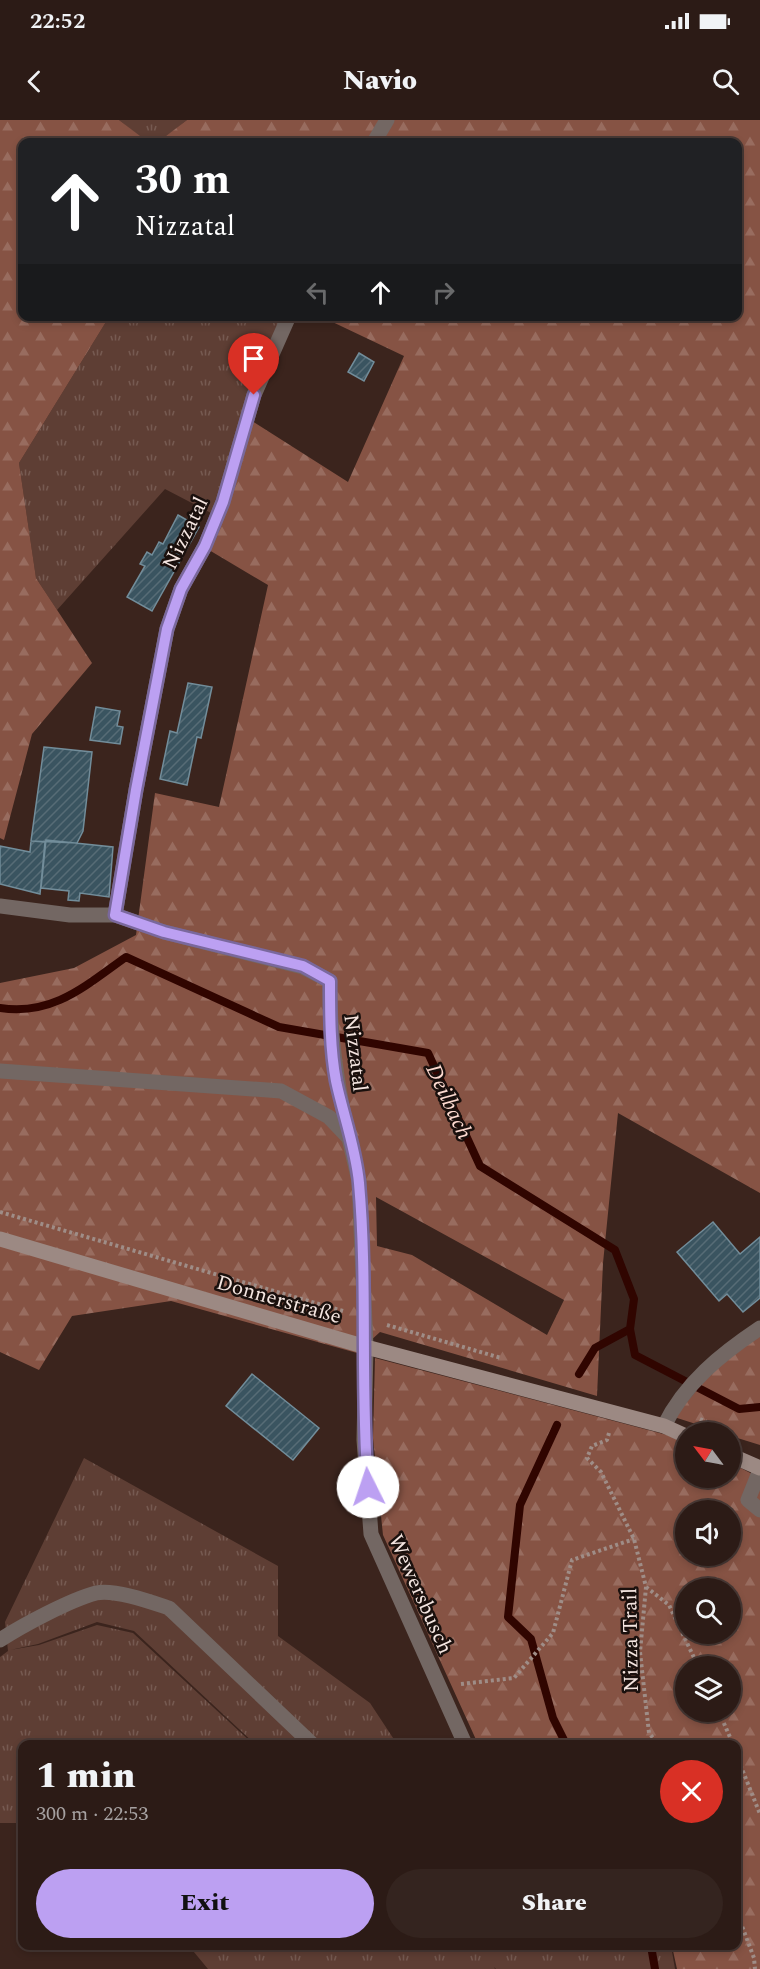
<!DOCTYPE html>
<html lang="en">
<head>
<meta charset="utf-8">
<style>
	:root { --surface:#2c1b16; --page:#34241f; --text:#f1f3f6; --muted:#a6a1a1; --line:#483935; --accent:#bca0f2 }
	body { margin:0; font-family:Spectral,serif; background:var(--page); color:var(--text); height:100vh; display:flex; flex-direction:column; font-size:22px; white-space:nowrap }
	* { box-sizing:border-box; margin:0 }
	p { font-size:20px; color:var(--muted) }
	.icon { flex:none; width:33px; height:33px; fill:none; stroke:currentColor; stroke-width:2; stroke-linecap:round; stroke-linejoin:round }
	.map { position:relative; flex:1; overflow:hidden }
	.details { position:absolute; left:18px; top:1620px; width:723px; height:210px; display:flex; flex-direction:column; background:var(--surface); border-radius:12px; box-shadow:0 3px 9px #0003,0 0 0 2px var(--line) }
	.details>* { flex:none }
	.top-card { position:absolute; left:18px; top:18px; width:724px; height:183px; border-radius:12px; box-shadow:0 3px 9px #0003,0 0 0 2px var(--line); background:#202124; color:#fff; overflow:hidden }
	.needle { width:39px; rotate:302deg }
	.fabs { position:absolute; left:675px; top:1302px; display:grid; gap:12px }
	.fabs a { display:grid; place-items:center; width:66px; height:66px; border-radius:50%; background:var(--surface); box-shadow:0 3px 9px #0003,0 0 0 2px var(--line); font-size:30px }
	.pin { position:absolute; display:grid; place-items:center; width:51px; height:51px; color:#fff; margin:-62px -26px; border-radius:50% 50% 50% 0; rotate:-45deg; box-shadow:0 0 6px #0007 }
	.pin .icon { rotate:45deg }
	.me { position:absolute; width:66px; margin:-33px; rotate:356deg; stroke-linejoin:round; filter:drop-shadow(0 0 4px #0008) }
	.turn { display:flex; align-items:center; gap:21px; height:126px; padding:0 18px; font-size:27px }
	.turn .icon { width:78px; height:78px; stroke-width:2.5 }
	.turn b { display:block; font-size:42px; line-height:51px }
	.lanes { display:flex; align-items:center; height:57px; padding:0 18px; background:#0003; justify-content:center; gap:30px; direction:ltr }
	.lanes .off { opacity:.35 }
	.round { display:grid; place-items:center; flex:none; width:63px; height:63px; border-radius:32px; background:var(--page) }
	.headline { display:flex; align-items:center; justify-content:space-between; height:102px; padding:0 18px }
	h1 { font-size:36px; font-weight:800; line-height:45px }
	.primary-button { display:flex; gap:12px; margin-top:auto; padding:12px 18px }
	.primary-button a { flex:1; height:69px; border-radius:36px; background:var(--accent); color:#111; font-size:24px; font-weight:800; line-height:69px; text-align:center }
	.primary-button a+a { background:var(--page); color:var(--text) }
	.status { display:flex; justify-content:space-between; align-items:center; height:42px; padding:0 30px; background:var(--surface); direction:ltr }
	.status svg { height:16px; fill:currentColor }
	header { display:flex; justify-content:space-between; align-items:center; height:78px; padding:0 18px; background:var(--surface); font-size:27px; font-weight:800 }
	.map>svg:first-child { display:block }
</style>
</head>
<body>
<div class="status"><b>22:52</b><svg viewBox="0 0 49 12"><path d="M0 12V9h3v3zM5 12V6h3v6zM10 12V3h3v9zM15 12V0h3v12zM26 1h20v11H26zM47 4h2v5h-2z"/></svg></div>
<header><svg class="icon" aria-label="back" viewBox="0 0 24 24"><path d="M15 5l-7 7 7 7"/></svg>Navio<svg class="icon" aria-label="search" viewBox="0 0 24 24"><circle cx="10" cy="10" r="6"/><path d="M15 15l6 6"/></svg></header>
<div class="map">
<svg width="760" height="1849" viewBox="0 0 760 1849">
	<defs>
		<pattern id="grass-tufts" width="24" height="20" patternUnits="userSpaceOnUse" patternTransform="scale(1.5)"><rect width="24" height="20" fill="#5e3e34"/><path d="M3 7l-1-3M5 7V3M7 7l1-3M15 17l-1-3M17 17v-4M19 17l1-3" fill="none" stroke="#765a51"/></pattern>
		<pattern id="forest-firs" width="22" height="20" patternUnits="userSpaceOnUse" patternTransform="scale(1.5)"><rect width="22" height="20" fill="#865344"/><path d="M5 1l3.5 6h-7zM16 11l3.5 6h-7z" fill="#986c5f"/></pattern>
		<pattern id="building-hatch" width="6" height="6" patternUnits="userSpaceOnUse" patternTransform="scale(1.5)"><rect width="6" height="6" fill="#3a5460"/><path d="M-1 1l2-2M0 6l6-6M5 7l2-2" fill="none" stroke="#576c76"/></pattern>
	</defs>
	<rect width="100%" height="100%" fill="#3b241d"/>
	<!-- grass -->
	<path fill="url(#grass-tufts)" d="M119,0H187C151,28 155,29 119,0Z
		M109,197H285L213,394L165,369L57,490L36,458L19,343Z
		M84,1338L278,1446V1516L370,1583L397,1624H255L134,1511L97,1502L38,1524L10,1530L39,1525L97,1505L133,1513L253,1624H22V1703H0V1537L8,1531L5,1502Z
		M189,1826H671L675,1849H496L494,1847L495,1849H208Z"/>
	<!-- forest -->
	<path fill="url(#forest-firs)" fill-rule="evenodd" d="M0,0H119L148,22H22V196L109,197L19,343L36,458L92,543L32,614L4,720L0,718Z
		M187,0H384L370,22H158Z
		M391,0H760V1073L618,993L603,1143L597,1276L380,1212L357,1233L171,1181L72,1196L39,1250L0,1232V863L74,848L136,815L155,673L219,687L268,465L209,430L252,301L348,362L404,236L322,197L738,196V22H378ZM376,1077L564,1180L547,1215L412,1135L377,1126Z
		M760,1216V1325L731,1316L730,1312H721L674,1297L724,1238Z
		M375,1238L667,1315L685,1323L686,1358H730L731,1343L760,1358V1849H677L672,1826H736V1624H478L383,1415L373,1318ZM686,1390H730V1436H686ZM686,1468H730V1514H686ZM686,1546H730V1592H686Z"/>
	<g fill="none" stroke-linecap="round" stroke-linejoin="round">
		<!-- stream -->
		<path stroke="#300500" stroke-width="8" d="M0,888C53,896 85,866 126,837L279,907L428,933L480,1046L615,1130L634,1179L630,1209L635,1235L739,1289L760,1287
			M579,1254L595,1228L630,1209
			M557,1305L520,1385L508,1497L531,1519L553,1598L566,1624
			M651,1826L655,1849"/>
	</g>
	<!-- building -->
	<path fill="url(#building-hatch)" stroke="#728d9a" stroke-width="1.5" d="M359,233L374,242L364,261L348,252Z
		M178,395L199,407L152,491L127,477L145,446L140,444L147,432L152,435L159,422L163,424Z
		M188,563L212,567L201,618L197,617L187,665L160,659L170,611L177,613Z
		M96,587L120,591L117,606L123,607L120,624L90,620Z
		M44,627L92,632L83,711L77,723L31,721Z
		M46,720L113,727L109,777L80,773L79,781L68,780L69,771L41,768Z
		M31,721L45,722L40,774L0,764V726L30,732Z
		M713,1102L740,1134L760,1117V1178L743,1192L727,1174L719,1181L677,1132Z
		M252,1254L319,1308L293,1340L226,1286Z"/>
	<g fill="none" stroke-linecap="round" stroke-linejoin="round">
		<!-- path -->
		<path stroke="#9f8d87" stroke-width="4" stroke-dasharray="3 3" stroke-linecap="butt" d="M0,1092L343,1191
			M387,1205L501,1238
			M700,1299L732,1313
			M609,1313L607,1320L592,1326L587,1338L601,1352L634,1419L646,1467L640,1532L649,1613L658,1624
			M646,1467L669,1485L698,1546
			M461,1564L514,1558L553,1513L572,1440L634,1419
			M719,1592L733,1624
			M736,1634L760,1694
			M736,1790L754,1838L755,1849"/>
		<!-- service -->
		<path stroke="#736763" stroke-width="15" d="M374,22L387,0
			M0,786L70,795H115L136,670L167,509L181,469L205,426L223,382L254,275L289,196
			M115,795L164,812L303,847L330,861C329,915 337,966 349,1018
			M760,1350L748,1380L760,1390"/>
		<!-- minor -->
		<path stroke="#736763" stroke-width="15" d="M0,951L281,971L329,997L349,1018L359,1061L366,1227L364,1320L371,1414L465,1624
			M664,1306C685,1263 721,1234 760,1208
			M0,1520C23,1505 70,1480 96,1473C115,1469 151,1482 169,1488L312,1624"/>
		<!-- secondary -->
		<path stroke="#9c8983" stroke-width="15" d="M0,1119L366,1227L664,1306L686,1316
			M730,1335L760,1348"/>
	</g>
	<g fill="none" stroke-linecap="round" stroke-linejoin="round">
		<!-- route casing -->
		<g stroke="#7a689d" stroke-width="15">
			<path id="route" d="M254,275L223,382L205,426L181,469L167,509L136,670L115,795L164,812L303,846L330,861C330,894 330,929 336,961C343,994 356,1029 359,1063C368,1164 360,1266 368,1367"/>
		</g>
		<!-- route -->
		<use href="#route" stroke="#bca0f2" stroke-width="10"/>
	</g>
	<g text-anchor="middle" stroke-width="5" stroke-linejoin="round" paint-order="stroke">
		<!-- street labels -->
		<g font-size="21" fill="#f4e5e0" stroke="#1a100d">
			<text transform="translate(185 413) rotate(-64)" y="7">Nizzatal</text>
			<text transform="translate(356 933) rotate(83)" y="7">Nizzatal</text>
			<text transform="translate(279 1179) rotate(16)" y="7">Donnerstraße</text>
			<text transform="translate(421 1474) rotate(66)" y="7">Wewersbusch</text>
			<text transform="translate(630 1520) rotate(-91)" y="7">Nizza Trail</text>
		</g>
		<!-- water labels -->
		<g font-size="22" font-style="italic" fill="#fedbd1" stroke="#1a100d">
			<text transform="translate(450 981) rotate(65)" y="8">Deilbach</text>
		</g>
	</g>
</svg>
<div class="fabs">
<a><svg class="needle" viewBox="-14 -14 28 28"><path d="M0-13l5 13h-10z" fill="#e53935"/><path d="M0 13l5-13h-10z" fill="#a6a1a1"/></svg></a>
<a><svg class="icon" aria-label="sound" viewBox="0 0 24 24"><path d="M4 9h4l5-4v14l-5-4H4zM17 9q2 3 0 6"/></svg></a>
<a><svg class="icon" aria-label="search" viewBox="0 0 24 24"><circle cx="10" cy="10" r="6"/><path d="M15 15l6 6"/></svg></a>
<a><svg class="icon" aria-label="layers" viewBox="0 0 24 24"><path d="M12 4l9 5-9 5-9-5zM3 14l9 5 9-5"/></svg></a>
</div>
<div class="pin" style="left:254px;top:275px;background:#d93025"><svg class="icon" aria-label="arrive" viewBox="0 0 24 24"><path d="M6 21V4h12l-3 4 3 4H6"/></svg></div>
<svg class="me" style="left:368px;top:1367px" viewBox="-20 -20 40 40"><circle r="19" fill="#fff"/><path d="M0-13L10 11 0 6-10 11z" fill="#bca0f2"/></svg>
<div class="top-card">
<div class="turn"><svg class="icon" aria-label="ahead" viewBox="0 0 24 24"><path d="M12 20V5M6 11l6-6 6 6"/></svg><div><b>30 m</b>Nizzatal</div></div>
<div class="lanes"><svg class="icon off" aria-label="left" viewBox="0 0 24 24"><path d="M17 20v-9H6M10 6l-5 5 5 5"/></svg><svg class="icon" aria-label="ahead" viewBox="0 0 24 24"><path d="M12 20V5M6 11l6-6 6 6"/></svg><svg class="icon off" aria-label="right" viewBox="0 0 24 24"><path d="M7 20v-9h11M14 6l5 5-5 5"/></svg></div>
</div>
<section class="details">
<div class="headline"><div><h1>1 min</h1><p>300 m · 22:53</p></div><a class="round" style="background:#d93025;color:#fff"><svg class="icon" aria-label="close" viewBox="0 0 24 24"><path d="M6 6l12 12M18 6L6 18"/></svg></a></div>
<div class="primary-button"><a>Exit</a><a>Share</a></div>
</section>
</div>
</body>
</html>
